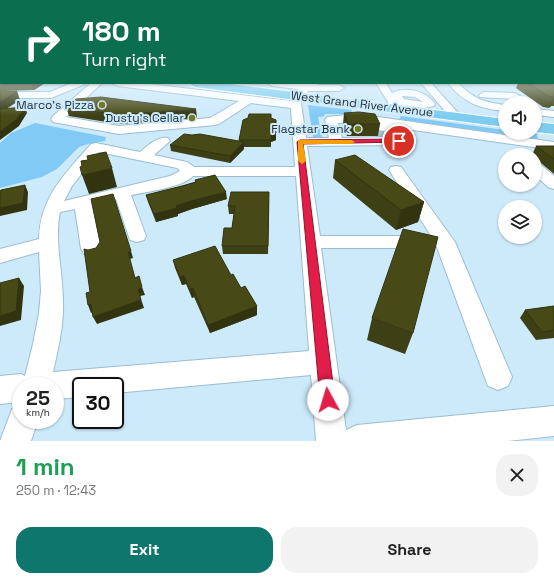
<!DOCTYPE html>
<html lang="en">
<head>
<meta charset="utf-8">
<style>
	:root { --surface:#fff; --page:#f2f2f2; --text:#222; --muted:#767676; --accent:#0f766e }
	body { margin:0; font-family:"Space Grotesk",sans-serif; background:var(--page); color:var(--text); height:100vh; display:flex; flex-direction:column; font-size:15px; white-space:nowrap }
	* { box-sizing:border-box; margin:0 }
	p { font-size:13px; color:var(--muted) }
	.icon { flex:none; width:22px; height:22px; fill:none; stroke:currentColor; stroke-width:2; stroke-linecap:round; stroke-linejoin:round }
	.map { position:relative; height:441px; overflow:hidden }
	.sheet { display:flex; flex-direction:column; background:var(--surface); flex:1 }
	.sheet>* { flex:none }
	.guide { position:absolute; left:0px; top:0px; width:554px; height:84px; box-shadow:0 1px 3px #0004; background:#0b6e4f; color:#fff; overflow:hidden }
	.fabs { position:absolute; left:498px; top:96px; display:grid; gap:8px }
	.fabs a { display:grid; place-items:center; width:44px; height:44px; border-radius:50%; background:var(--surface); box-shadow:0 1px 3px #0004; font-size:20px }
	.speed { position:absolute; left:12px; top:377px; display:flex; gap:8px; font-size:20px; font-weight:700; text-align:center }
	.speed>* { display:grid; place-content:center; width:52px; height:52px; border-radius:50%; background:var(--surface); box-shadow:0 1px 3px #0004; line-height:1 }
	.speed small { font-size:10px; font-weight:400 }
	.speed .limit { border:2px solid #111; border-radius:6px; background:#fff; color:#111 }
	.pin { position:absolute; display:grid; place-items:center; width:34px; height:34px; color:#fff; margin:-17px; border:2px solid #fff; border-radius:50%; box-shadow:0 1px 4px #0007 }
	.me { position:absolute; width:44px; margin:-22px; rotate:354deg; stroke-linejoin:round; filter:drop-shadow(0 0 3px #0008) }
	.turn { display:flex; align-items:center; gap:14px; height:84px; padding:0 16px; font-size:18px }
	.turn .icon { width:52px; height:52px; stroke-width:2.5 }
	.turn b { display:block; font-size:28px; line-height:34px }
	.round { display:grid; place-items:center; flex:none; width:42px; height:42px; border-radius:16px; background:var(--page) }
	.overview { display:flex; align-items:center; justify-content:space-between; height:68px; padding:0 16px }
	h1 { font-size:24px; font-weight:600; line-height:30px; color:#1e9e55 }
	.cta { display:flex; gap:8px; margin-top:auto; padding:8px 16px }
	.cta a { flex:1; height:46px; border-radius:16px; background:var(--accent); color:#fff; font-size:16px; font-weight:600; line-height:46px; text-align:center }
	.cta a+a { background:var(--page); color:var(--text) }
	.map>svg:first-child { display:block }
</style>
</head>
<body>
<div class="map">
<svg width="554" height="441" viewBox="0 0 554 441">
	<rect width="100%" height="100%" fill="#cdeafb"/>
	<!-- green -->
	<path fill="#81caf5" d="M308,105L352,110L351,114H324L325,116L318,117L322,137H313Z
		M401,116L505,130V133L537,134L538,140H531L530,137L496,133V135L399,120Z
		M35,123L106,137L105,141L88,144L79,147L57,169L42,177L0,188V143L11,133Z"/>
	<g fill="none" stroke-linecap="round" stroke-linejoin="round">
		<!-- minor-tunnel-far1 -->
		<path stroke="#abc5d4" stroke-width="11" stroke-dasharray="11 5.5" stroke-linecap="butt" d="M379,129L380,131"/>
		<!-- minor-tunnel -->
		<path stroke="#abc5d4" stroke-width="14" stroke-dasharray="14 7" stroke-linecap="butt" d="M380,130L383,136"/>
		<!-- minor casing -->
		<g stroke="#9bbdd2" stroke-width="2">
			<path id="minor" d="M553,66H554V72H553Z
				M1,72V79H0V73Z
				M72,83H85L83,85L51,98H0V92H50Z
				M91,83H102L66,117L119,126L210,118L239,101L117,86L112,83H141L292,101L298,89L272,86L267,83H319L317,85H339L344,88L339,91H308L301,103L306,138H329L325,120L327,117L357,114L554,142V150L399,128L406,141L404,144L399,145L307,146L320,236H422L429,237L432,242L429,247L422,248H321L346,430L357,425L554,406V436L507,441H316L311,375L115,393V386H81V397L55,399V386H21V402L0,404V376L21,374L25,376L33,344L39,313L41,291L39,252L0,263V249L39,239C40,197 65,174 91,144L96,143L140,152C148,146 157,136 168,138L170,141L154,155L187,162L194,167H295L291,108L251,103L219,124L215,125L119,134L53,122L51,119L53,116ZM357,122L378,125L376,127L378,130L389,132L391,137L342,138L338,123ZM99,152L177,168L180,171L170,176L64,201L72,186ZM193,176H296L309,351L53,372C58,349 64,325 63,302C63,271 54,242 60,212L75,209L81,249L84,254L91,256L98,254L101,249L92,205L116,199L130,240L137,242L144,240L146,236L131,195C146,192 184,187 193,176Z
				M376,83H386L392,93C407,86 426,91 435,104L434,106L424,108L398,105L396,112H388L386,110L388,102ZM402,96L415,97L423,102L404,99Z
				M421,83H431L459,114L461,116L459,118H451Z
				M448,83H458C474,99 483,102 505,105V111C481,109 463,103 448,83Z
				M484,92L515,93L520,96L515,99L480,97L479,95Z
				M535,109L554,111V117L535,115Z
				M535,163L540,164L554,176V189L548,187L535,175Z
				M396,166L401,167L455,242L512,377L508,386L498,390L488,386L435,242L389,170L391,167Z
				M21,406V420H38L31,441H0L12,409Z"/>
		</g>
		<!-- major casing -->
		<g stroke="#fff" stroke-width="2">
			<path id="major" d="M0,55H1V61H0Z
				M189,83H223L505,119V127L195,87L191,85Z
				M535,122L554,124V134L535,132Z"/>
		</g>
		<!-- minor -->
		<use href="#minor" fill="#fff" fill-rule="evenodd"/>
		<!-- major -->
		<use href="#major" fill="#7dcdf1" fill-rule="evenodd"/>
	</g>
	<!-- wall -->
	<path fill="#3d4014" d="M554,71V106H551L549,108L543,107L516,88L518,83H553Z
		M0,76L1,83H45L34,90L0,91Z
		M66,107L197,118L119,124L69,116Z
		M344,113L380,124L378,136H347L343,124Z
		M271,118L276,120V140L271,142V147H244V149L230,163L171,151L170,145L192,135L239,141V140Z
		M536,146H554V174L535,158V155H532Z
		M335,160L424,202L418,222L396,230L333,178Z
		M195,180L227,199L192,209L178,214V216L156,222L148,202L146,195L182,186L195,182Z
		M269,200L268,254H223L222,246L232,228L234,214H229L228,206Z
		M173,260L231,275L241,288L257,315L210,333L194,297L192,298L186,284L182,285L175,268Z
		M554,306V338L536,340L520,318L525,310Z
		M372,318L413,333L405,354L367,340Z"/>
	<!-- shaded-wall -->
	<path fill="#323410" d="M31,83H45L34,90Z
		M17,91L20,100L0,113V102Z
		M554,97V99L551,106L549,108Z
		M25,107L27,113L19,126L0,140V132Z
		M196,109L197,118L119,124L117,115Z
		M276,133V140L271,142V136Z
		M244,142V149L230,163V156Z
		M112,168L117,187L89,194L82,175Z
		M25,185L28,192L27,210L0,216V208Z
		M226,192L227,199L192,209L178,214V216L156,222L154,214L191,201Z
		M424,202L418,222L396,230L401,210Z
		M131,251L133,258L130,259L137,285L128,252Z
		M184,276L186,284L182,285L180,277Z
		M19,278L24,286L21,320L0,326V316Z
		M142,287L145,295L140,296L144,308L97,324L93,317L138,289Z
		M193,288L194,297L192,298L190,289Z
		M91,304L95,312L91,313L88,305Z
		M257,306V315L210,333L208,325Z"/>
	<!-- building -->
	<path fill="#474a17" stroke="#323410" d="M553,71H554V97L548,96L528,83H553Z
		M0,76L1,77V83H0Z
		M0,91H17L0,102Z
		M101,97L196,109L117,115L66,107L76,99Z
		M25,107L17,119L0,132V109Z
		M359,112L375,114L380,124H348L344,113Z
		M249,114H271V118L276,120V133L271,136V140H239L243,120L248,118Z
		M184,134L192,135L200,134L244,142L230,156L170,145Z
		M536,146H554V159Z
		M106,152L112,168L82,175L80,167L82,166L81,161L88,160L87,156Z
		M355,155L424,202L401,210L335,160Z
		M215,175L226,192L191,201L176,206L177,208L154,214L146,195L182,186L196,182L195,180Z
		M25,185L23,203L0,208V191L1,190Z
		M231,192H269L268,246H222L224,228H232L235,206H228Z
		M113,194L131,251L128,252L135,278L139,276L142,287L138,289L141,300L93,317L91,304L88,305L86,293L90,292L84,249L88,250L96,248L100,242L91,199Z
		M403,229L438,237L413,333L372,318Z
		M215,246L231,275L233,274L241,288L245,286L257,306L208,325L193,288L190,289L184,276L180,277L173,260Z
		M19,278L16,311L0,316V283Z
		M554,306V330L542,332L525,310Z"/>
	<!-- sky -->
	<linearGradient id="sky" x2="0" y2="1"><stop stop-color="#5ea8dc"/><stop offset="0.47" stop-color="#e8f6fd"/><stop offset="1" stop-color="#e8f6fd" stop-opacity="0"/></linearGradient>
	<rect width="554" height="116" fill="url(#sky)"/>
	<!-- route -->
	<path fill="#e11d48" stroke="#92132f" d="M399,139H401V142L303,144L335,400L333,405L328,407L322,405L320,400L297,142L300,140Z"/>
	<!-- slow -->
	<path fill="#f59e0b" d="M298,140H352L355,142L352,144H303L306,161L302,164L298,161Z"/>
	<!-- markers -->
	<g fill="#767921" stroke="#cdeafb" stroke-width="1.5">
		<circle cx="102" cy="105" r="4"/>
		<circle cx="192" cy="118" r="4"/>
		<circle cx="358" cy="129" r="4"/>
	</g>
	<g text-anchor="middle" stroke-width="4" stroke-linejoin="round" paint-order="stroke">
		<!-- far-street labels -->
		<g font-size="12" fill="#223038" stroke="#cdeafb">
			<text transform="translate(362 104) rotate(7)" y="4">West Grand River Avenue</text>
		</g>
		<!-- far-poi labels -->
		<g font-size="12" fill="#223038" stroke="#cdeafb" text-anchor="end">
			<text x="94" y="109">Marco's Pizza</text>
			<text x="184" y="122">Dusty's Cellar</text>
			<text x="350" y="133">Flagstar Bank</text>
		</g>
	</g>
</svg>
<div class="fabs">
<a><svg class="icon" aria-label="sound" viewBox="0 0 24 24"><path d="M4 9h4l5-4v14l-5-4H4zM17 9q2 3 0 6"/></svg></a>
<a><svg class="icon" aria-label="search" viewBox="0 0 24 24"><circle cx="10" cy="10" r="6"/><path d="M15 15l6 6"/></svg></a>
<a><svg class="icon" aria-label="layers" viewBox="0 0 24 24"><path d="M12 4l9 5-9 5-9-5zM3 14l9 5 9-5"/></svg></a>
</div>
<div class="speed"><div>25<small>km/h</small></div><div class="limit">30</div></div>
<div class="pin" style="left:399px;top:141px;background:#d93025"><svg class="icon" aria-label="arrive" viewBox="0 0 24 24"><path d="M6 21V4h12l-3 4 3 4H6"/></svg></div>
<svg class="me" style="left:328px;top:400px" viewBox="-20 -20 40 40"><circle r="19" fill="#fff"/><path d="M0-13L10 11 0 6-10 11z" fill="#e11d48"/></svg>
<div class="guide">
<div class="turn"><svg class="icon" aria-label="right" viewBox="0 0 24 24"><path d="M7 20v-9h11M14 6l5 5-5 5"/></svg><div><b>180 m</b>Turn right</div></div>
</div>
</div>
<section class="sheet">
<div class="overview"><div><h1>1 min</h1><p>250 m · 12:43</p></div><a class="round"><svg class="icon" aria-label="close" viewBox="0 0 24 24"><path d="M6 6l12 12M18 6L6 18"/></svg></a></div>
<div class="cta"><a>Exit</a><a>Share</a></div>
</section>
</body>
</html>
